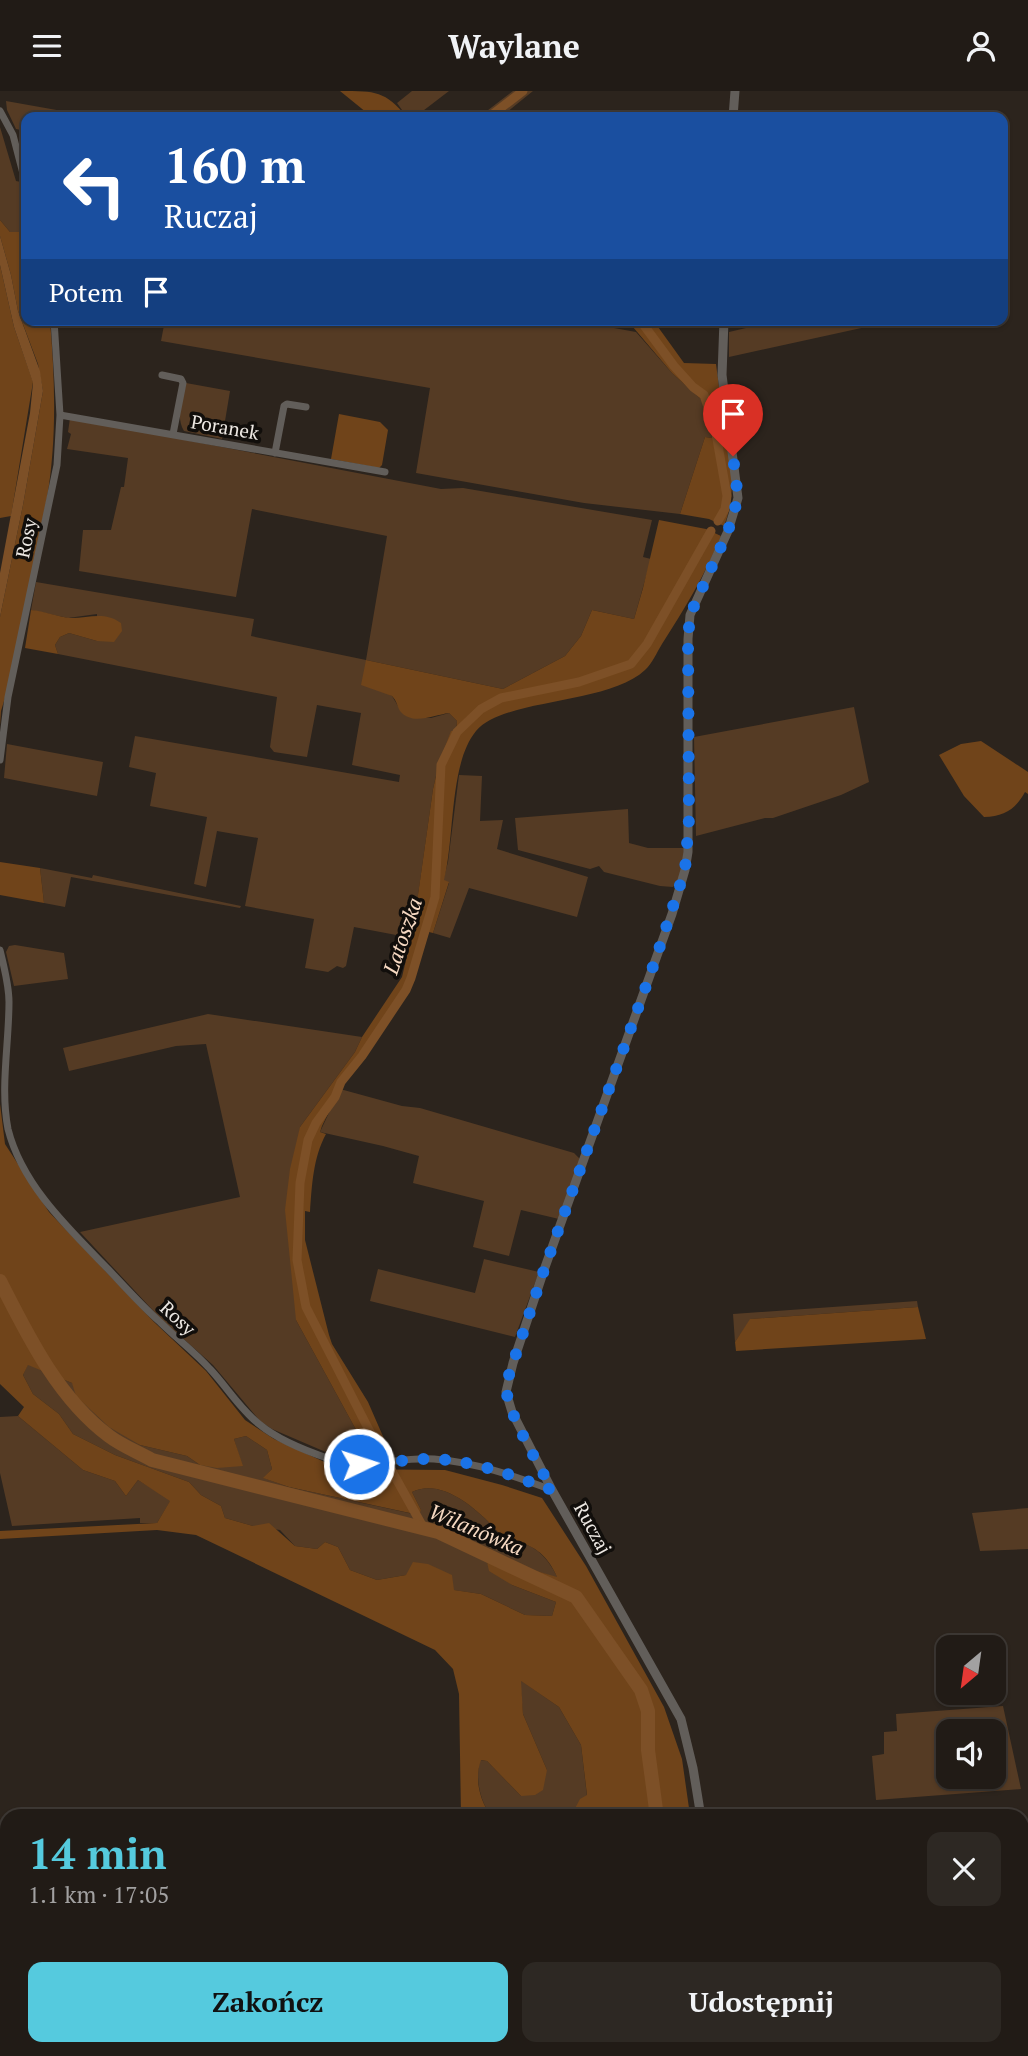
<!DOCTYPE html>
<html lang="pl">
<head>
<meta charset="utf-8">
<style>
	:root { --surface:#211b16; --page:#2d2823; --text:#f1f3f6; --muted:#a2a1a1; --line:#3e3935; --accent:#55cade }
	body { margin:0; font-family:"PT Serif",serif; background:var(--page); color:var(--text); height:100vh; display:flex; flex-direction:column; font-size:26px; white-space:nowrap }
	* { box-sizing:border-box; margin:0 }
	p { font-size:23px; color:var(--muted) }
	.icon { flex:none; width:38px; height:38px; fill:none; stroke:currentColor; stroke-width:2; stroke-linecap:round; stroke-linejoin:round }
	.map { position:relative; flex:1; overflow:hidden }
	.side { position:absolute; left:0px; top:1718px; width:1029px; height:247px; display:flex; flex-direction:column; background:var(--surface); border-radius:21px 21px 0 0; box-shadow:0 2px 5px #0004,0 0 0 2px var(--line) }
	.side>* { flex:none }
	.hud { position:absolute; left:21px; top:21px; width:987px; height:214px; border-radius:14px; box-shadow:0 2px 5px #0004,0 0 0 2px var(--line); background:#1a4fa0; color:#fff; overflow:hidden }
	.needle { width:46px; rotate:209deg }
	.controls { position:absolute; left:936px; top:1544px; display:grid; gap:14px }
	.controls a { display:grid; place-items:center; width:70px; height:70px; border-radius:14px; background:var(--surface); box-shadow:0 2px 5px #0004,0 0 0 2px var(--line); font-size:35px }
	.pin { position:absolute; display:grid; place-items:center; width:60px; height:60px; color:#fff; margin:-72px -30px; border-radius:50% 50% 50% 0; rotate:-45deg; box-shadow:0 0 7px #0007 }
	.pin .icon { rotate:45deg }
	.me { position:absolute; width:77px; margin:-38px; rotate:86deg; stroke-linejoin:round; filter:drop-shadow(0 0 5px #0008) }
	.turn { display:flex; align-items:center; gap:24px; height:147px; padding:0 28px; font-size:32px }
	.turn .icon { width:91px; height:91px; stroke-width:2.5 }
	.turn b { display:block; font-size:49px; line-height:60px }
	.then { display:flex; align-items:center; height:66px; padding:0 28px; background:#0003; gap:14px; font-size:26px }
	.round { display:grid; place-items:center; flex:none; width:74px; height:74px; border-radius:14px; background:var(--page) }
	.headline { display:flex; align-items:center; justify-content:space-between; height:119px; padding:0 28px }
	h1 { font-size:42px; font-weight:600; line-height:52px; color:var(--accent) }
	.button { display:flex; gap:14px; margin-top:auto; padding:14px 28px }
	.button a { flex:1; height:80px; border-radius:14px; background:var(--accent); color:#111; font-size:28px; font-weight:600; line-height:80px; text-align:center }
	.button a+a { background:var(--page); color:var(--text) }
	header { display:flex; justify-content:space-between; align-items:center; height:91px; padding:0 28px; background:var(--surface); font-size:32px; font-weight:600 }
	.map>svg:first-child { display:block }
</style>
</head>
<body>
<header><svg class="icon" aria-label="menu" viewBox="0 0 24 24"><path d="M4 6h16M4 12h16M4 18h16"/></svg>Waylane<svg class="icon" aria-label="person" viewBox="0 0 24 24"><circle cx="12" cy="8" r="4"/><path d="M4 21q1-7 8-7t8 7"/></svg></header>
<div class="map">
<svg width="1028" height="1965" viewBox="0 0 1028 1965">
	<rect width="100%" height="100%" fill="#2c241d"/>
	<!-- green -->
	<path fill="#553b24" fill-rule="evenodd" d="M412,0H449L415,26H407L397,12Z
		M513,0H533L501,26H479Z
		M6,10L96,26H26V40L16,38L7,19Z
		M0,36L16,90L21,91L26,114V141H10L0,129Z
		M165,229H570L636,241L672,282L701,308L711,329L712,347L705,346L680,423L584,412L416,382L430,297L161,250Z
		M780,229H898L729,266V241Z
		M186,292L230,300L222,348L184,340C175,325 183,308 186,292Z
		M70,327L441,398L463,397L652,429L643,466L651,468L634,528L592,519L581,545L565,565L503,598L366,569L383,600L392,605L398,615L414,627H431L449,622L457,630L456,640L439,672L433,698L412,847L354,836L346,875L343,877L337,875L328,881L305,877L314,828L245,815L258,747L217,740L206,796L194,793L207,726L150,715L156,682L129,676L135,645L399,691L400,684L352,674L361,622L317,614L307,666L274,661L270,656L277,606L58,563L55,554L60,546L69,542L97,550V523L68,527L31,519L36,491L254,528L251,545L366,569L387,445L252,418L236,506L79,480L83,439H111L121,396H124L128,367L67,358L71,343L68,341Z
		M854,616L869,691L841,704L773,727H765L696,745L694,646Z
		M7,653L103,671L97,705L4,687Z
		M459,684L482,685L480,730L503,729L497,758L588,786L577,826L469,797L450,847L433,842L449,792L443,790L448,771Z
		M628,718L629,752L648,757H686L679,788L673,796L660,795L604,781L599,775L590,778L518,759L515,727Z
		M40,777L92,787L93,784L241,815L240,817L71,786L65,816L44,812Z
		M15,854L64,862L68,888L14,895L6,861L9,855Z
		M208,923L362,946L355,961L300,1036L296,1229L372,1368H351L328,1362L272,1338L260,1330L213,1274L161,1228L80,1141L240,1106L206,953L176,955L69,980L63,957Z
		M340,998L402,1015L420,1017L574,1062L580,1068L559,1128L521,1119L509,1165L473,1156L484,1110L413,1092L419,1065L383,1055L320,1041Z
		M484,1168L539,1181L515,1246L370,1210L378,1178L475,1202Z
		M917,1210L918,1216L751,1228L735,1251L733,1223Z
		M28,1273L72,1292L140,1354L187,1365L200,1374L242,1375L234,1348L246,1345L267,1359L272,1378L264,1387L289,1396L418,1424L421,1419L412,1401C445,1385 485,1425 505,1449C532,1451 545,1462 558,1487L516,1474L487,1472L512,1494L556,1511L552,1525L525,1524L481,1503L453,1499L406,1484L377,1489L350,1479L338,1456L325,1451L317,1458L295,1455L280,1439L253,1435L225,1427L221,1415L201,1404L189,1391L115,1364L73,1343L59,1323L33,1303L23,1284Z
		M18,1325L83,1379L115,1390L126,1405L138,1389L171,1409L157,1432H140V1427L12,1435L0,1382V1326Z
		M1028,1417V1458L980,1460L972,1422Z
		M520,1589L559,1616L581,1654L587,1705L571,1725H491C480,1710 475,1688 480,1669L487,1670L521,1705L547,1679L523,1623Z
		M1003,1615L1021,1698L876,1709L872,1665L884,1663V1641L897,1640L896,1623ZM948,1640H994V1685H948Z
		M1022,1795H1028V1919L1022,1918Z
		M14,1958H123L68,1965H0V1960Z
		M184,1958H283L234,1965H130Z
		M440,1958H599L496,1965H381Z
		M748,1958H881L926,1965H829Z"/>
	<!-- forest -->
	<path fill="#70441a" fill-rule="evenodd" d="M340,0C376,0 385,0 407,26H372Z
		M0,129L10,141H26V229H50C55,289 57,348 47,407L10,590L1,620L0,634V526L23,414L43,300L38,273L18,220L11,184L0,145Z
		M0,174L14,236L33,291L11,425L0,427Z
		M627,229H653L684,272L716,273L720,303L716,307L709,305L701,308L672,282Z
		M722,313C728,354 740,395 724,435L709,428L680,423L705,346L712,347L711,329L707,319L711,318L712,314Z
		M339,323L380,331L388,339L382,374L379,377L331,368Z
		M659,429L706,438L721,445C706,482 684,519 662,553C657,561 652,573 645,579C608,614 503,607 476,640C449,673 455,746 444,789L449,791L433,842L429,841L411,894L340,998L322,1035L320,1041L326,1043C313,1067 312,1094 310,1121L305,1120V1149L329,1244L332,1253L368,1311L392,1366L372,1368L296,1229L285,1119L290,1078L300,1036L355,961L362,946L402,886L413,839L433,698L439,672L451,640H456L457,630L449,622C434,624 412,635 400,620C397,615 397,610 392,605L361,594L366,569L503,598L565,565L581,545L592,519L634,528L643,497Z
		M31,519C44,520 58,526 71,527C90,527 104,520 121,532L122,540L114,551L97,550L69,542L60,546L55,554L58,563L25,557Z
		M981,650L1028,681V703L1025,701C1015,719 1004,725 984,726L964,705L939,664L961,653Z
		M0,771L40,777L44,812L0,804Z
		M0,1013L5,1053L49,1121L154,1231L206,1280L245,1329L274,1348L340,1378L445,1379L502,1394L542,1407L586,1475L664,1616L682,1668L689,1717L693,1725H571L580,1708L587,1704L581,1654L559,1616L521,1590L523,1623L547,1679L543,1699L535,1704L521,1705L487,1670L481,1669C474,1688 480,1710 491,1725H461L459,1603L453,1578L435,1559L196,1444L157,1439L0,1448V1440L157,1432L170,1410L138,1389L126,1405L115,1390L83,1379L18,1325L24,1316L0,1293ZM28,1274L72,1292L76,1305L109,1336L140,1354L187,1365L200,1374L217,1377L243,1375L234,1348L246,1345L267,1359L272,1378L263,1387L289,1396L419,1424L421,1419L412,1401C445,1385 485,1425 505,1449C530,1451 547,1462 557,1486L516,1474L487,1471L489,1480L512,1494L556,1511L552,1525L525,1524L481,1503L454,1499L452,1484L428,1473L413,1471L406,1484L377,1489L350,1479L338,1456L325,1451L317,1458L295,1455L269,1432L253,1435L225,1427L221,1415L201,1404L189,1391L115,1364L73,1343L59,1323L33,1303L23,1284Z
		M918,1216L926,1248L736,1260L735,1251L750,1228Z"/>
	<!-- water -->
	<path fill="#7d5027" d="M0,145L11,184L18,220L40,280L43,300L23,414L0,526V482L30,322L33,292L14,236L0,174Z"/>
	<g fill="none" stroke-linecap="round" stroke-linejoin="round">
		<!-- stream -->
		<path stroke="#7d5027" stroke-width="2.5" d="M1022,1949L1028,1950"/>
		<!-- canal -->
		<path stroke="#7d5027" stroke-width="9" d="M489,26L523,0
			M640,229L674,275L693,296L704,304L715,337L727,405L725,418L718,430
			M423,1436L369,1339L306,1216L297,1169L300,1092L308,1049L316,1032L335,1006L341,991L362,965L406,899L411,887L435,806L441,674L457,641L481,618L501,607L579,591L631,573L647,553L711,440"/>
		<!-- river -->
		<path stroke="#7d5027" stroke-width="14" d="M0,1190C28,1245 58,1307 109,1345C122,1355 138,1361 152,1369L438,1441L576,1506L641,1599L648,1620V1659L657,1726"/>
		<!-- minor -->
		<path stroke="#625e5a" stroke-width="7" d="M0,20L13,44L26,94
			M162,284L181,288L183,292L173,343
			M60,324L385,381
			M275,362L284,315L287,313L306,316
			M0,669L8,606L57,374L60,324L54,229
			M0,859C4,876 9,894 9,911C9,953 0,997 8,1038C22,1094 69,1138 108,1178C125,1196 142,1215 160,1231C176,1247 195,1261 210,1278C227,1296 239,1317 259,1333C278,1349 306,1360 330,1368C365,1380 399,1365 434,1368C474,1371 515,1385 552,1399
			M1022,1921L1028,1923"/>
		<!-- tertiary -->
		<path stroke="#625e5a" stroke-width="9" d="M733,26L735,0
			M701,1726L693,1677L681,1628L552,1399L512,1321L506,1301L513,1272L544,1179L672,823L685,779L688,761V548L690,524L728,440L738,407L722,284L724,229"/>
		<!-- motorway -->
		<path stroke="#b5aba3" stroke-width="14" d="M949,1958L984,1965
			M327,1965L383,1958"/>
		<!-- motorway-bridge -->
		<path stroke="#b5aba3" stroke-width="14" d="M612,1965H709"/>
	</g>
	<g fill="none" stroke-linecap="round" stroke-linejoin="round">
		<!-- route -->
		<path stroke="#1a73e8" stroke-width="12" stroke-dasharray="0 21.6" d="M359,1373C383,1375 406,1367 430,1368C470,1368 514,1385 552,1399C539,1373 505,1320 506,1293L544,1179L655,870L685,779L689,728L688,548L690,524L728,440L738,407L733,365"/>
	</g>
	<g text-anchor="middle" stroke-width="7" stroke-linejoin="round" paint-order="stroke">
		<!-- street labels -->
		<g font-size="19" fill="#ede8e3" stroke="#110e0b">
			<text transform="translate(225 336) rotate(10)" y="7">Poranek</text>
			<text transform="translate(26 447) rotate(-78)" y="7">Rosy</text>
			<text transform="translate(178 1227) rotate(43)" y="7">Rosy</text>
			<text transform="translate(593 1437) rotate(61)" y="7">Ruczaj</text>
		</g>
		<!-- water labels -->
		<g font-size="21" font-style="italic" fill="#f6d9c2" stroke="#110e0b">
			<text transform="translate(403 845) rotate(-71)" y="7">Latoszka</text>
			<text transform="translate(476 1439) rotate(23)" y="7">Wilanówka</text>
		</g>
	</g>
</svg>
<div class="controls">
<a><svg class="needle" viewBox="-14 -14 28 28"><path d="M0-13l5 13h-10z" fill="#e53935"/><path d="M0 13l5-13h-10z" fill="#a2a1a1"/></svg></a>
<a><svg class="icon" aria-label="sound" viewBox="0 0 24 24"><path d="M4 9h4l5-4v14l-5-4H4zM17 9q2 3 0 6"/></svg></a>
</div>
<div class="pin" style="left:733px;top:365px;background:#d93025"><svg class="icon" aria-label="arrive" viewBox="0 0 24 24"><path d="M6 21V4h12l-3 4 3 4H6"/></svg></div>
<svg class="me" style="left:359px;top:1373px" viewBox="-20 -20 40 40"><circle r="17" fill="#1a73e8" stroke="#fff" stroke-width="3"/><path d="M0-11L8 9 0 5-8 9z" fill="#fff"/></svg>
<div class="hud">
<div class="turn"><svg class="icon" aria-label="left" viewBox="0 0 24 24"><path d="M17 20v-9H6M10 6l-5 5 5 5"/></svg><div><b>160 m</b>Ruczaj</div></div>
<div class="then">Potem<svg class="icon" aria-label="arrive" viewBox="0 0 24 24"><path d="M6 21V4h12l-3 4 3 4H6"/></svg></div>
</div>
<section class="side">
<div class="headline"><div><h1>14 min</h1><p>1.1 km · 17:05</p></div><a class="round"><svg class="icon" aria-label="close" viewBox="0 0 24 24"><path d="M6 6l12 12M18 6L6 18"/></svg></a></div>
<div class="button"><a>Zakończ</a><a>Udostępnij</a></div>
</section>
</div>
</body>
</html>
